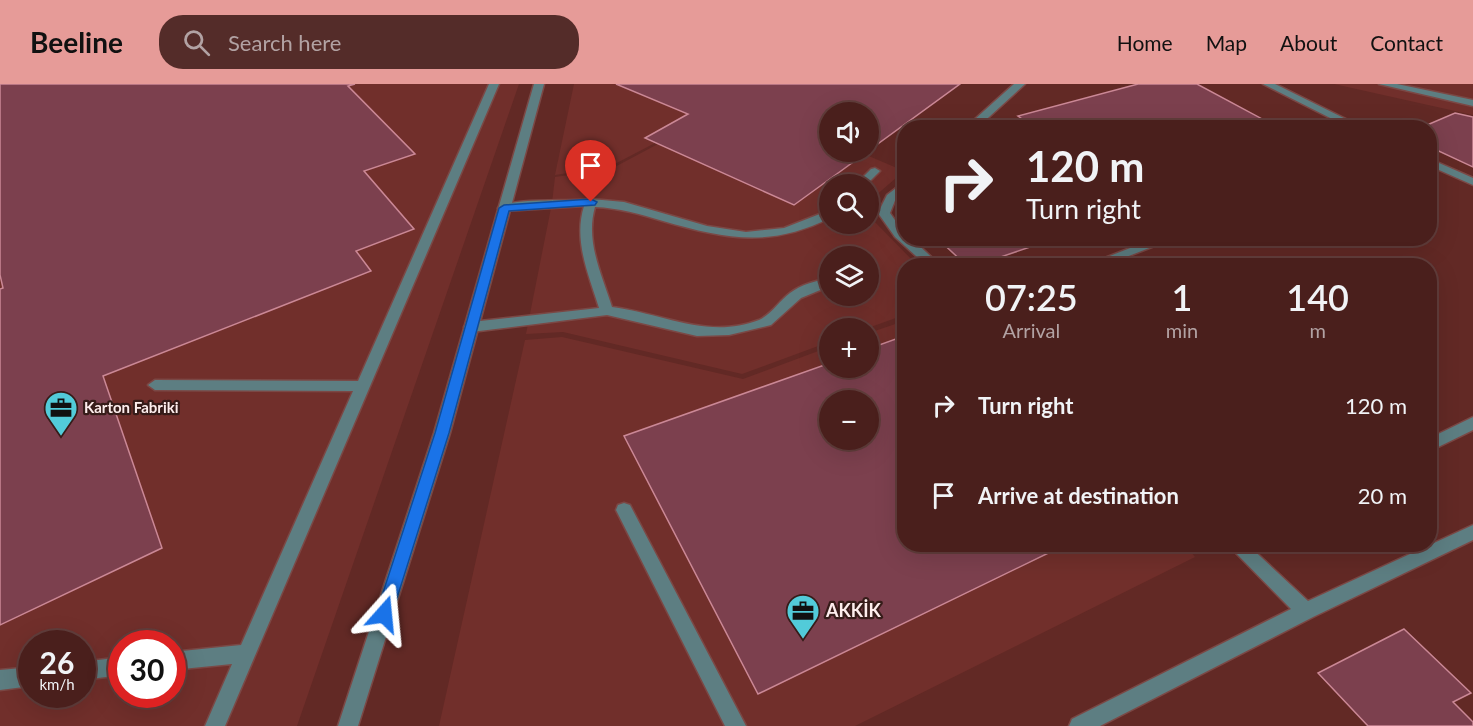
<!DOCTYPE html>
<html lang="en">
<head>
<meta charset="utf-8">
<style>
	:root { --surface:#4a1f1c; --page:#542c29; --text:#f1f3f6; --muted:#b2a2a3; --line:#613d3b; --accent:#e69b98 }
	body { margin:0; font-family:Lato,sans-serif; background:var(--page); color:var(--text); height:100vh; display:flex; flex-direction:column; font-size:22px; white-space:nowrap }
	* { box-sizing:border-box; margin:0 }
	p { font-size:20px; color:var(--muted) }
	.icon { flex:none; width:33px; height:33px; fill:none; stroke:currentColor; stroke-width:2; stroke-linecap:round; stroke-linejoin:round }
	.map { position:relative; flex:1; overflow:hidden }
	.drawer { position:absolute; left:897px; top:174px; width:540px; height:294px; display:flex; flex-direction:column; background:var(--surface); border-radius:24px; box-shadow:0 6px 24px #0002,0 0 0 2px var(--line) }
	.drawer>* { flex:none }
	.top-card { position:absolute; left:897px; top:36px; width:540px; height:126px; border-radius:24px; box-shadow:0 6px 24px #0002,0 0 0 2px var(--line); background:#4a1f1c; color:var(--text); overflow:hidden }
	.tools { position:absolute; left:819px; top:18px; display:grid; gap:12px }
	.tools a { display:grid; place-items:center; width:60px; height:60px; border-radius:50%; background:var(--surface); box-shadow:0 6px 24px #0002,0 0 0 2px var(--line); font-size:30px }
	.speed { position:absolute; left:18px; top:546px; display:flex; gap:12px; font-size:30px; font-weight:700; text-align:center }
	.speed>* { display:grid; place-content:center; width:78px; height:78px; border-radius:50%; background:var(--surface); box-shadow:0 6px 24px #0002,0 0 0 2px var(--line); line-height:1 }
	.speed small { font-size:15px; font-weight:400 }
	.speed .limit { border:9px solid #d22; background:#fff; color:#111 }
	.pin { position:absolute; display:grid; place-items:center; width:51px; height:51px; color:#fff; margin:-62px -26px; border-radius:50% 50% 50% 0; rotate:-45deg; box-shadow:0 0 6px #0007 }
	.pin .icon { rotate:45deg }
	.me { position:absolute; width:66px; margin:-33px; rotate:18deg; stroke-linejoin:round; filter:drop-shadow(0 0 4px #0008) }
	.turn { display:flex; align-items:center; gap:21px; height:126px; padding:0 30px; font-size:27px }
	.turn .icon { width:78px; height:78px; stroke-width:2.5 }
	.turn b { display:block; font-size:42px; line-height:51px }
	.eta { display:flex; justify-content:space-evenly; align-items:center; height:102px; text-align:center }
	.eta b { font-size:36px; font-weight:600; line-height:42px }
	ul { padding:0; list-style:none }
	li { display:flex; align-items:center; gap:18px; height:90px; padding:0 30px }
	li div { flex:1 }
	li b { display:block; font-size:22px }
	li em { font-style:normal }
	header { display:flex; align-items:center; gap:36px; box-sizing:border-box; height:84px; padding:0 30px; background:var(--accent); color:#111 }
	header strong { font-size:28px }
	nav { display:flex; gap:33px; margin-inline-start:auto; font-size:21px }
	.search { width:420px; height:54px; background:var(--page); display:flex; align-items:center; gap:15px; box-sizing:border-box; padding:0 21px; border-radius:24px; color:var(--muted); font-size:22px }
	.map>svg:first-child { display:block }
</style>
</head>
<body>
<header>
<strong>Beeline</strong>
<div class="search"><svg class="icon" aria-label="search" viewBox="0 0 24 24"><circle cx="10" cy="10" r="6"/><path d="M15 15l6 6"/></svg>Search here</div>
<nav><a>Home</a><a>Map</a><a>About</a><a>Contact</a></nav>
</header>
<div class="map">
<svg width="1473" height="642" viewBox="0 0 1473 642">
	<rect width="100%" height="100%" fill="#622925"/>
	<!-- built -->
	<path fill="#712f2b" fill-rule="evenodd" d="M0,0H519L297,642H0ZM32,560H82V610H32ZM122,560H172V610H122Z
		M574,0H743L646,54L655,59L609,83L555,91Z
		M1334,0H1473V31Z
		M658,60L794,120L864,70L904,87L874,113L873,136L917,181L904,182V231L868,244H830L829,258L742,290L563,248L526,250L552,119L555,93L611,85ZM830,100H868V140H830ZM830,172H868V212H830Z
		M904,237V460H1185L1195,473L855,642H439L525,256L562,253L743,295L829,263L830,284H868L869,249ZM830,316H868V356H830Z"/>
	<!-- building -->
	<path fill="#7c404e" stroke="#cb8896" stroke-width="1.5" fill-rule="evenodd" d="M0,0H355L348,2L415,70L364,87L414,145L356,167L371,187L103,292L162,464L0,541V205L3,204L0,191Z
		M616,0H960L868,67V28H830V68H867L794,121L645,54L688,30Z
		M1138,0H1197L1279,44H1035L1018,32Z
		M1455,29L1473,33V83L1430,63V44H1420Z
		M937,154H1057L974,182H967Z
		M904,252V460H1067L758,610L624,352L830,279V284H868V265ZM830,316H868V356H830Z
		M1404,545L1471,609L1453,618L1473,638V642H1368L1318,589Z"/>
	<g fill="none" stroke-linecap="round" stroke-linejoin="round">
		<!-- service casing -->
		<g stroke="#7b4845" stroke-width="3">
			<path id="service" d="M489,0H499L225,642H205L232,580L172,586V568L241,561L353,307L155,306L148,301L155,296L358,297Z
				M1014,0H1025L977,44H965Z
				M1263,0H1275L1364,44H1350Z
				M1379,0H1397L1473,16V22Z
				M1430,75L1473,94V101L1430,82Z
				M875,84L880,87L867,100H856L871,85Z
				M904,98V107L896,114L890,129L904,149V154H911L941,182H927L895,153L878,129L887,111Z
				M591,115L624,118L707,142L746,148L784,144L830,126V134C770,164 725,155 663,137C640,130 619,124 595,123C585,157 602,191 612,223C662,229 708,256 759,236C772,230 779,217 790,209C802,200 816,197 830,194V202L801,214L771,241L729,251L697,252L607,231L471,248L466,246L464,243L466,240L471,238L599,224C589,191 573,157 584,122L504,127L498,124C511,113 571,118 591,115Z
				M1156,154H1175L1103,182H1084Z
				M1473,333V346L1430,367V354Z
				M624,419L630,421L746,642H725L616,426L618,421Z
				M1473,441V456L1313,533L1100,642H1069L1072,635L1291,525L1227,460H1247L1308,517Z
				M122,573V591L82,596V578Z
				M32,583V602L0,606V586Z"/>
		</g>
		<!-- minor casing -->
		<g stroke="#7b4845" stroke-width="3">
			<path id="minor" d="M534,0H544L450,349L358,642H338L434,349Z"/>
		</g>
		<!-- service -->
		<use href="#service" fill="#5d7e82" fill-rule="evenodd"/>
		<!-- minor -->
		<use href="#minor" fill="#5d7e82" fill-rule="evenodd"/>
	</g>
	<!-- route -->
	<path fill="#1a73e8" stroke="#114b97" stroke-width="1.5" d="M591,115L597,118L595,121L509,127L449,349L392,530L390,535L384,537L378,535L376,530L435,349L499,124L504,121Z"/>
	<!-- icons -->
	<defs>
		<g id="office-pin" transform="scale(1.725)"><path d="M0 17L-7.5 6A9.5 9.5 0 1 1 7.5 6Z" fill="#52cbd9" stroke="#361c19"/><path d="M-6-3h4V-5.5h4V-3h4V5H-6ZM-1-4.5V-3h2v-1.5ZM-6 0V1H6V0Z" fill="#111"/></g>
	</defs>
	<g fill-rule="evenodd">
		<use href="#office-pin" x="61" y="324"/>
		<use href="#office-pin" x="803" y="527"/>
	</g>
	<g text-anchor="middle" stroke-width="4.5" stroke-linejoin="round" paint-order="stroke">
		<!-- poi labels -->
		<g font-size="15" font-weight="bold" fill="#fdedec" stroke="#361c19" text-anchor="start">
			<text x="84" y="329">Karton Fabriki</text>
		</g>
		<!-- near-poi labels -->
		<g font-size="18" font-weight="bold" fill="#fdedec" stroke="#361c19" text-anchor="start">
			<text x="826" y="533">AKKİK</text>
		</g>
	</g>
</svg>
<div class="tools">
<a><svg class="icon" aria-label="sound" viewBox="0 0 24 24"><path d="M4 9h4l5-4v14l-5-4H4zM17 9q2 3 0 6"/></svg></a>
<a><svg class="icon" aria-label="search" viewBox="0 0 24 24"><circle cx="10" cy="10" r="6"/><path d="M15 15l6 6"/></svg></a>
<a><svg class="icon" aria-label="layers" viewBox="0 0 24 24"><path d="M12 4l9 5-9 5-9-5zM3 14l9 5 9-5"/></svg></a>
<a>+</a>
<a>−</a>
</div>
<div class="speed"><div>26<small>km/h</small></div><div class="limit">30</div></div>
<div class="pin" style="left:591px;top:118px;background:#d93025"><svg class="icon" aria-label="arrive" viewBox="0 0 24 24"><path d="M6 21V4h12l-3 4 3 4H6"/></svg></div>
<svg class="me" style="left:384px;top:530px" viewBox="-20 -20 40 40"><path d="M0-17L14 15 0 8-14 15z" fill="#1a73e8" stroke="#fff" stroke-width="4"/></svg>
<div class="top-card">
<div class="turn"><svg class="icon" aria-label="right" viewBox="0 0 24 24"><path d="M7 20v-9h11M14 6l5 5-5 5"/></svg><div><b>120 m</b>Turn right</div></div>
</div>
<section class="drawer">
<div class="eta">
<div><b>07:25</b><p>Arrival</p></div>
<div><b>1</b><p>min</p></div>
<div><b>140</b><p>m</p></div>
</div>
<ul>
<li><svg class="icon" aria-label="right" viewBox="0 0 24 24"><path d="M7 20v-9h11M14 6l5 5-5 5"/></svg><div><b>Turn right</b></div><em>120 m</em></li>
<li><svg class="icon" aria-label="arrive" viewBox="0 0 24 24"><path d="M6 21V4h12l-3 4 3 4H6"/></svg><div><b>Arrive at destination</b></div><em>20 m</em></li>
</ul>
</section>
</div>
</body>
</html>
